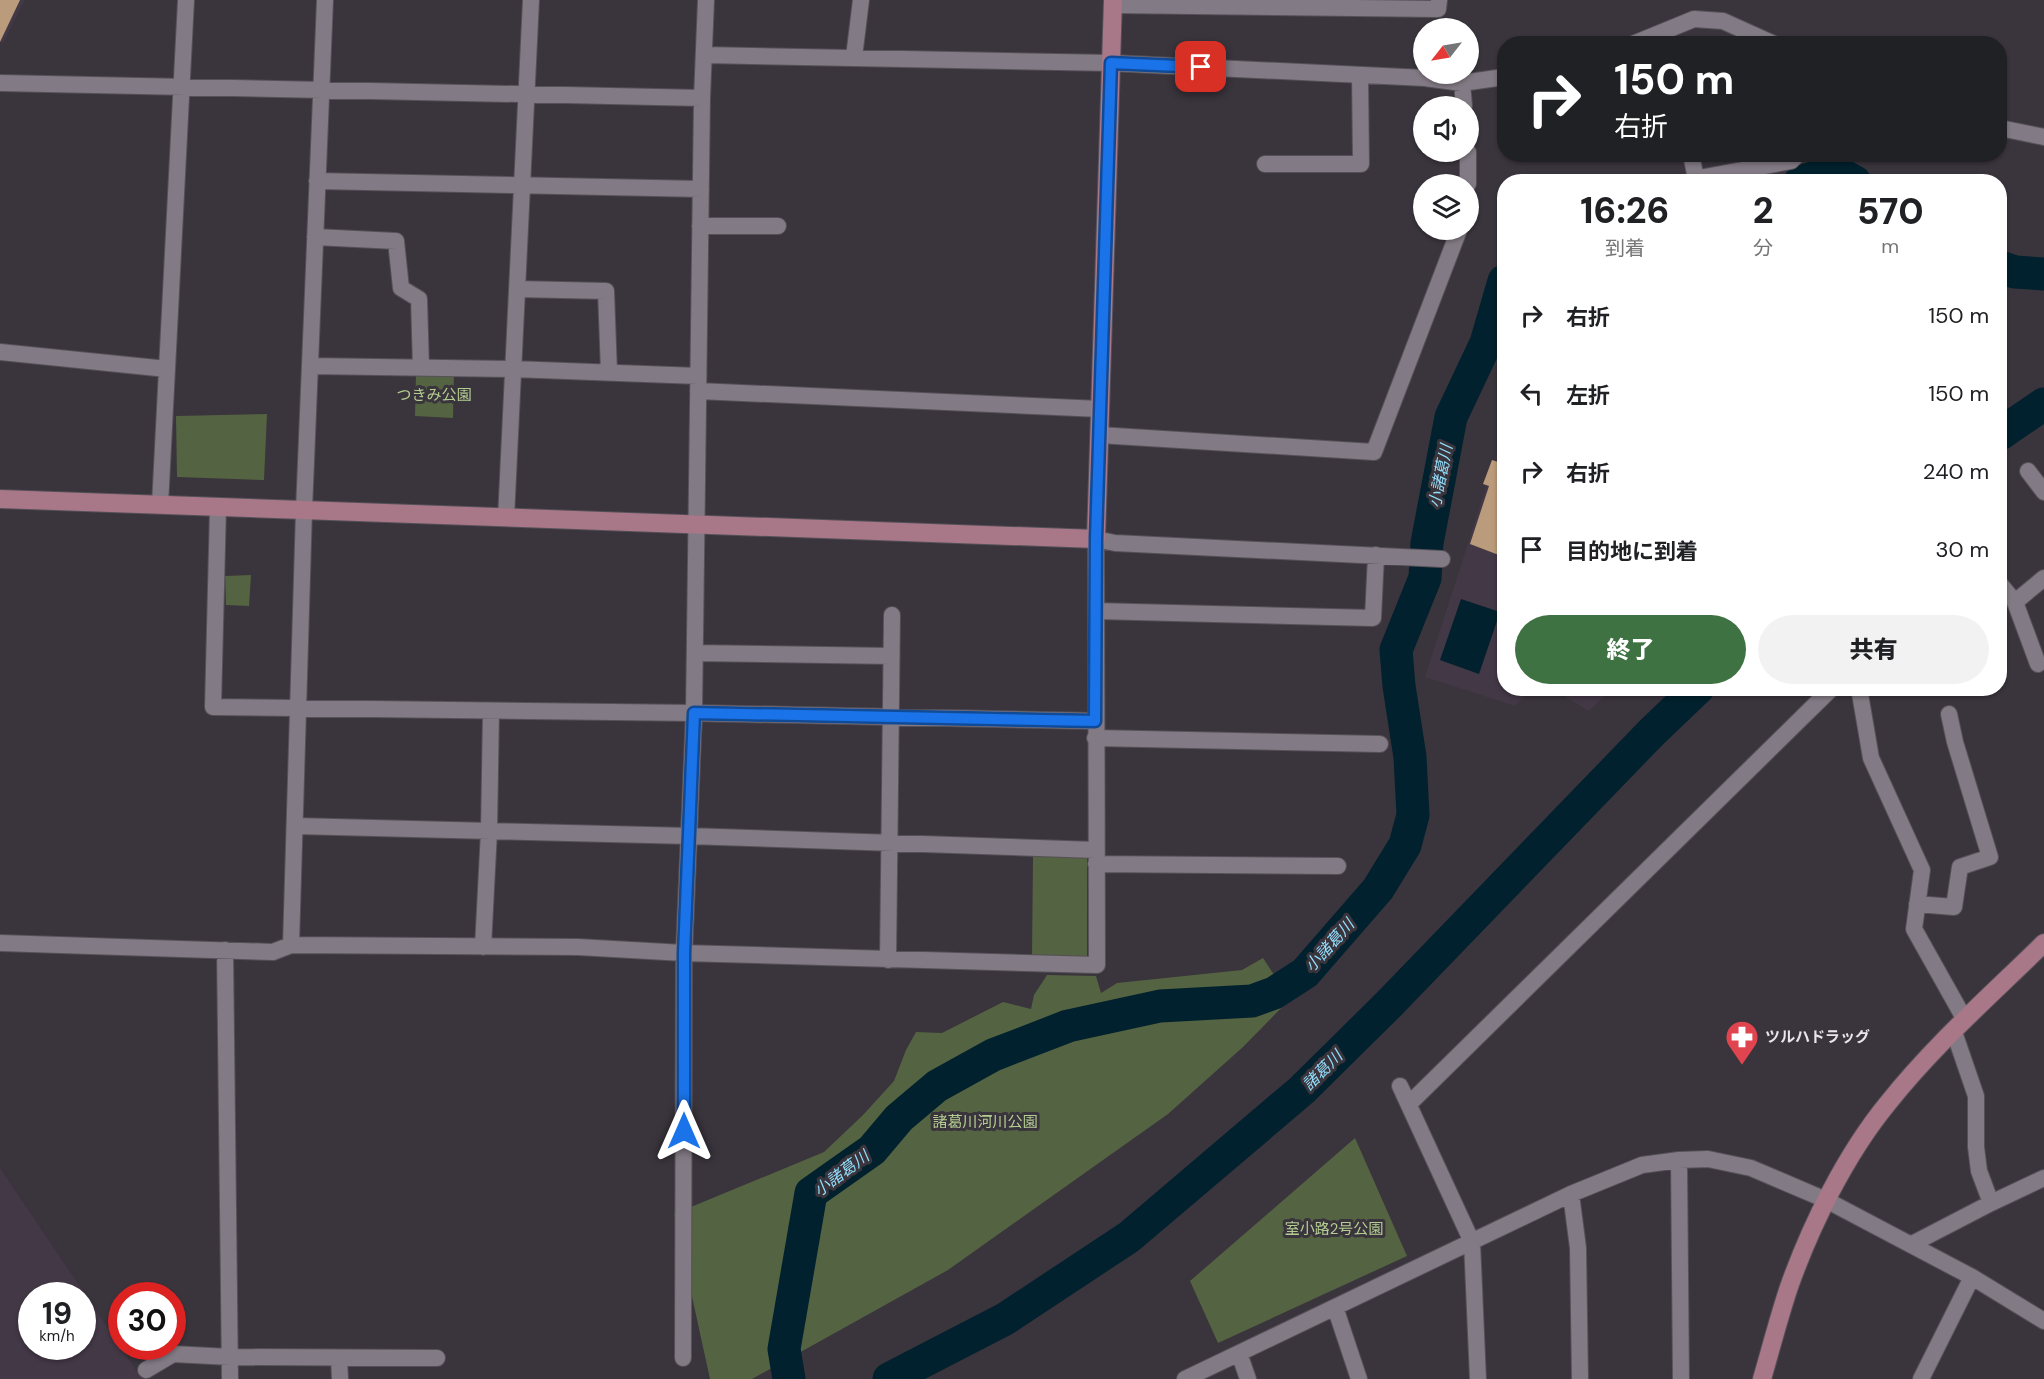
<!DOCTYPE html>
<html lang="ja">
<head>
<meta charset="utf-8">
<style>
	:root { --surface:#fff; --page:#f2f2f2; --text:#202124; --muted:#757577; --accent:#3e7243 }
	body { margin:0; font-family:"DM Sans","Noto Sans JP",sans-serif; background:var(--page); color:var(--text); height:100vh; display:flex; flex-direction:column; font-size:22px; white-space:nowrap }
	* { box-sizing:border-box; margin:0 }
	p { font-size:20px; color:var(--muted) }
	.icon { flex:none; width:33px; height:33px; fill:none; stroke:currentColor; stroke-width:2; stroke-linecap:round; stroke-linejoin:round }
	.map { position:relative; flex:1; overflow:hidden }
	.side { position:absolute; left:1497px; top:174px; width:510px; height:522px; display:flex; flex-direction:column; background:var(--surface); border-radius:24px; box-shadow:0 2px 4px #0004 }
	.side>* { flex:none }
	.hud { position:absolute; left:1497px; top:36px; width:510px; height:126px; border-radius:24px; box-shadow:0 2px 4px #0004; background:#202124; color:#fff; overflow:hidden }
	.needle { width:39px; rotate:239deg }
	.buttons { position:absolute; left:1413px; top:18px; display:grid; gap:12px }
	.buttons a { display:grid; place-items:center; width:66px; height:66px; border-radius:50%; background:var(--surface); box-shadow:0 2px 4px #0004; font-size:30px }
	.speed { position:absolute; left:18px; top:1282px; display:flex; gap:12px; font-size:30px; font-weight:700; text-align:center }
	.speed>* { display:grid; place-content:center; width:78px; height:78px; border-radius:50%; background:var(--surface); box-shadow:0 2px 4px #0004; line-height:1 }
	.speed small { font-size:15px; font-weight:400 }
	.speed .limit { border:9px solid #d22; background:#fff; color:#111 }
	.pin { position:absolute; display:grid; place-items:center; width:51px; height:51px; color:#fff; margin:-26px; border-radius:12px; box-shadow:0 3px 9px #0006 }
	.me { position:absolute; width:66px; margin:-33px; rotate:0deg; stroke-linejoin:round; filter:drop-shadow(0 0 4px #0008) }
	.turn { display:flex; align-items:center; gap:21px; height:126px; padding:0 18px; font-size:27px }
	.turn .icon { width:78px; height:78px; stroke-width:2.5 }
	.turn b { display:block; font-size:42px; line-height:51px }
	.eta { display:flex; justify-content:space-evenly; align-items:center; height:102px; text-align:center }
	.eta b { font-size:36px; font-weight:800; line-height:42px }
	.action { display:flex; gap:12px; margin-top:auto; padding:12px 18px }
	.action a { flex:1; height:69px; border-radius:36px; background:var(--accent); color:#fff; font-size:24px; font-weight:800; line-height:69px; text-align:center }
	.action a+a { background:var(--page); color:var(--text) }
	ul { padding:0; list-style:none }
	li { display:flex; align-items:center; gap:18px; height:78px; padding:0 18px }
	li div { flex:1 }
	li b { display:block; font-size:22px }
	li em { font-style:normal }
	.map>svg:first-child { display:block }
</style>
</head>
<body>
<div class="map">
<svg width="2044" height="1379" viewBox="0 0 2044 1379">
	<rect width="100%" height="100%" fill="#3a343c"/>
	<!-- built -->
	<path fill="#433846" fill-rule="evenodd" d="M0,0H25L3,43L0,42Z
		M1504,431V688L1532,689L1515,706L1425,677Z
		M1552,689L1612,688V689L1589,711Z
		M0,1168L142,1379H0ZM32,1296H82V1347H32Z"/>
	<!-- green -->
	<path fill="#546342" d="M416,374H454L453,418L415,416Z
		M267,414L264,480L177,477L176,416Z
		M251,575L249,606L226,605L225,576Z
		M1033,856L1087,857V958L1032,956Z
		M1263,958L1290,999L1243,1047L1168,1114L948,1270L752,1379H710L674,1214L824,1152L863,1115L894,1081L906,1050L916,1032L942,1033L1003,1002L1031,1009L1034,995L1047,975L1096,976L1101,993L1117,983L1242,970Z
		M1355,1138L1407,1256L1218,1343L1190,1281Z"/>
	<!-- water -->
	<path fill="#00212d" d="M1461,599L1500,612L1479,674L1440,660Z"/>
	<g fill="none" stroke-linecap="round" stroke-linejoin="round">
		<!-- river -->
		<path stroke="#00212d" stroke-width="33" d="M1800,182L1835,171L1855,182
			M2000,267L2015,272L2044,274
			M2000,434L2044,404
			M789,1379L784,1349L811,1193L872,1150L899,1118L937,1086L993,1055L1068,1026L1160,1006L1252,1001L1274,993L1305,973L1378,889L1405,845L1413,815L1410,757L1399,686L1396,650L1425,578L1427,543L1451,417L1486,343L1504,281
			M889,1379L1005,1319L1129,1237L1302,1090L1389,1004L1651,733L1698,688"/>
	</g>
	<!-- building -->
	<path fill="#ba9b7b" d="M0,0H20L0,42Z
		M1492,460L1504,464V557L1470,544L1489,486L1483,484Z"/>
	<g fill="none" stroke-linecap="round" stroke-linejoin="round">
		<!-- street casing -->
		<g stroke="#555057" stroke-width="18">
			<path id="street" d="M1112,5L1438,9L1439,0
				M1633,44L1694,19L1723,21L1774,44
				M704,55L1111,63L1425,78L1462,83L1504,77
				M854,57L861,0
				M0,83L702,98
				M1462,83L1464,106
				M2000,128L2044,137
				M1691,154L1695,174L1699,178L1791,161L1798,154
				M1265,164H1361L1360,75
				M317,181L701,189
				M1468,184V152
				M700,226H778
				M315,237L396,241L401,288L419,299L421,368
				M517,289L606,291L609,372
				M0,352L167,369
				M310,366L513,369L698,376
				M698,391L1100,409
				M1099,435L1374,452L1459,230
				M2028,471L2044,492
				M160,505L186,0
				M218,507L213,707L694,713L1095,721
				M506,518L531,0
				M2000,584L2015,602L2044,578
				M2015,602L2038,664
				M1096,611L1373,618L1376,555
				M695,653L891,656
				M1859,688L1871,758L1922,870L1914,929L1965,1020
				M1095,738L1380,744
				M296,826L689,836L1096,850
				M1096,864L1338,866
				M1917,904L1954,907L1960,867L1990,857L1955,742L1949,714
				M0,943L273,952L291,945L578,947L684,953L1097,965L1096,539L1115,543L1442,559
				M291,945L304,510L325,0
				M483,947L489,831L491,711
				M225,950L230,1379
				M888,960L892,615
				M1954,1032L1976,1096V1147L1979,1171L1991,1203
				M1400,1086L1472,1242L1478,1379
				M1409,1104L1832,688
				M1679,1160L1681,1379
				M1571,1194L1578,1248L1580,1379
				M1912,1244L1991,1203L2044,1178
				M1335,1307L1359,1379
				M1239,1353L1248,1379
				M339,1358L340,1379
				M683,1358L684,953L694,713L702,98L706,0
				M146,1370L173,1354L230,1357L437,1358
				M1185,1379L1571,1194L1642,1165L1679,1160L1708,1159L1751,1168L1826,1200L1972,1277L2044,1321
				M1921,1379L1972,1277"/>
		</g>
		<!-- secondary casing -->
		<g stroke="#555057" stroke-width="20">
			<path id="secondary" d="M0,499L1096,539L1113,0
				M1762,1379C1771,1348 1779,1317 1789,1287C1811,1225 1846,1154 1888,1103C1934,1045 1991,995 2044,943"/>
		</g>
		<!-- street -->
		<use href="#street" stroke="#827a84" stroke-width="16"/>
		<!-- secondary -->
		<use href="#secondary" stroke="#a87788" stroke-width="18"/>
	</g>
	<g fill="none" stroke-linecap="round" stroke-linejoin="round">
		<!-- route casing -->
		<g stroke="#114b97" stroke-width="15">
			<path id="route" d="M684,1131V953L694,713L1095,721L1096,539L1111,63L1201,67"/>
		</g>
		<!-- route -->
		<use href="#route" stroke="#1a73e8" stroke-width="10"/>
	</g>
	<!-- icons -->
	<defs>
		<g id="pharmacy-pin" transform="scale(1.725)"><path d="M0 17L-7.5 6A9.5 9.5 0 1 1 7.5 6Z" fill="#e0444e" stroke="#3a343c"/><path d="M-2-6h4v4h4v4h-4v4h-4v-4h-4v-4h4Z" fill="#fff"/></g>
	</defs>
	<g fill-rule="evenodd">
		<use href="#pharmacy-pin" x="1742" y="1037"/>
	</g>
	<g text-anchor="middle" stroke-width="6" stroke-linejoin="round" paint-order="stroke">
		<!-- park labels -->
		<g font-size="15" fill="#b4ce91" stroke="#3a343c">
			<text x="434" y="400">つきみ公園</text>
			<text x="985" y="1127">諸葛川河川公園</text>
			<text x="1334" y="1234">室小路2号公園</text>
		</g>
		<!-- poi labels -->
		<g font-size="15" font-weight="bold" fill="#e9e5eb" stroke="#3a343c" text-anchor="start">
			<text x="1765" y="1042">ツルハドラッグ</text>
		</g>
		<!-- water labels -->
		<g font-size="16" font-style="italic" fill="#91defd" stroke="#3a343c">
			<text transform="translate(1440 476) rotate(-79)" y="6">小諸葛川</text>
			<text transform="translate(1329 945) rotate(-48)" y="6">小諸葛川</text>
			<text transform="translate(1322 1070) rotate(-45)" y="6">諸葛川</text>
			<text transform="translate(841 1173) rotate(-37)" y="6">小諸葛川</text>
		</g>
	</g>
</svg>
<div class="buttons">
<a><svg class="needle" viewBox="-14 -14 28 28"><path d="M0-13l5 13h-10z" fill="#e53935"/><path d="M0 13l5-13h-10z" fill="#757577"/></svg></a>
<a><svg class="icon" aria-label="sound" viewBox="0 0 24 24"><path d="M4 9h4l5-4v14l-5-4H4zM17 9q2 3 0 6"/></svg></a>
<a><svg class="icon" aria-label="layers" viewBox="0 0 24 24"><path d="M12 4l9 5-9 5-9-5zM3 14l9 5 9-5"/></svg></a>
</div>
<div class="speed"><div>19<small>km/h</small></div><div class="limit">30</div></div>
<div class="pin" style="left:1201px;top:67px;background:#d93025"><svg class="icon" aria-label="arrive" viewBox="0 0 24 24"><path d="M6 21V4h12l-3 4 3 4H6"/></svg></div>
<svg class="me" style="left:684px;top:1131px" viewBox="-20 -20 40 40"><path d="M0-17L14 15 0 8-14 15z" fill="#1a73e8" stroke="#fff" stroke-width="4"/></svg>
<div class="hud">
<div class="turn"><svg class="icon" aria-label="right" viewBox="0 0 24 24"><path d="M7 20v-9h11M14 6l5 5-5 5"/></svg><div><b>150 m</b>右折</div></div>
</div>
<section class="side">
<div class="eta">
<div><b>16:26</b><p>到着</p></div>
<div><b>2</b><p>分</p></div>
<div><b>570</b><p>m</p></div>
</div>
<ul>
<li><svg class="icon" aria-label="right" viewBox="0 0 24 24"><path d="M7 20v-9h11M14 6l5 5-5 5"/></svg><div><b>右折</b></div><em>150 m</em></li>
<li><svg class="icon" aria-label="left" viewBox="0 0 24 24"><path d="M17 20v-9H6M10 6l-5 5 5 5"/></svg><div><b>左折</b></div><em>150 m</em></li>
<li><svg class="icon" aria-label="right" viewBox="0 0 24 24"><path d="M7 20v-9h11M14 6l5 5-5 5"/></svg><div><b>右折</b></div><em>240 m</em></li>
<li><svg class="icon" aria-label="arrive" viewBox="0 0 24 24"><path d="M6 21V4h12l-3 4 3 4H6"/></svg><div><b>目的地に到着</b></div><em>30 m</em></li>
</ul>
<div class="action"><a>終了</a><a>共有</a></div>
</section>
</div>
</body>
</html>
